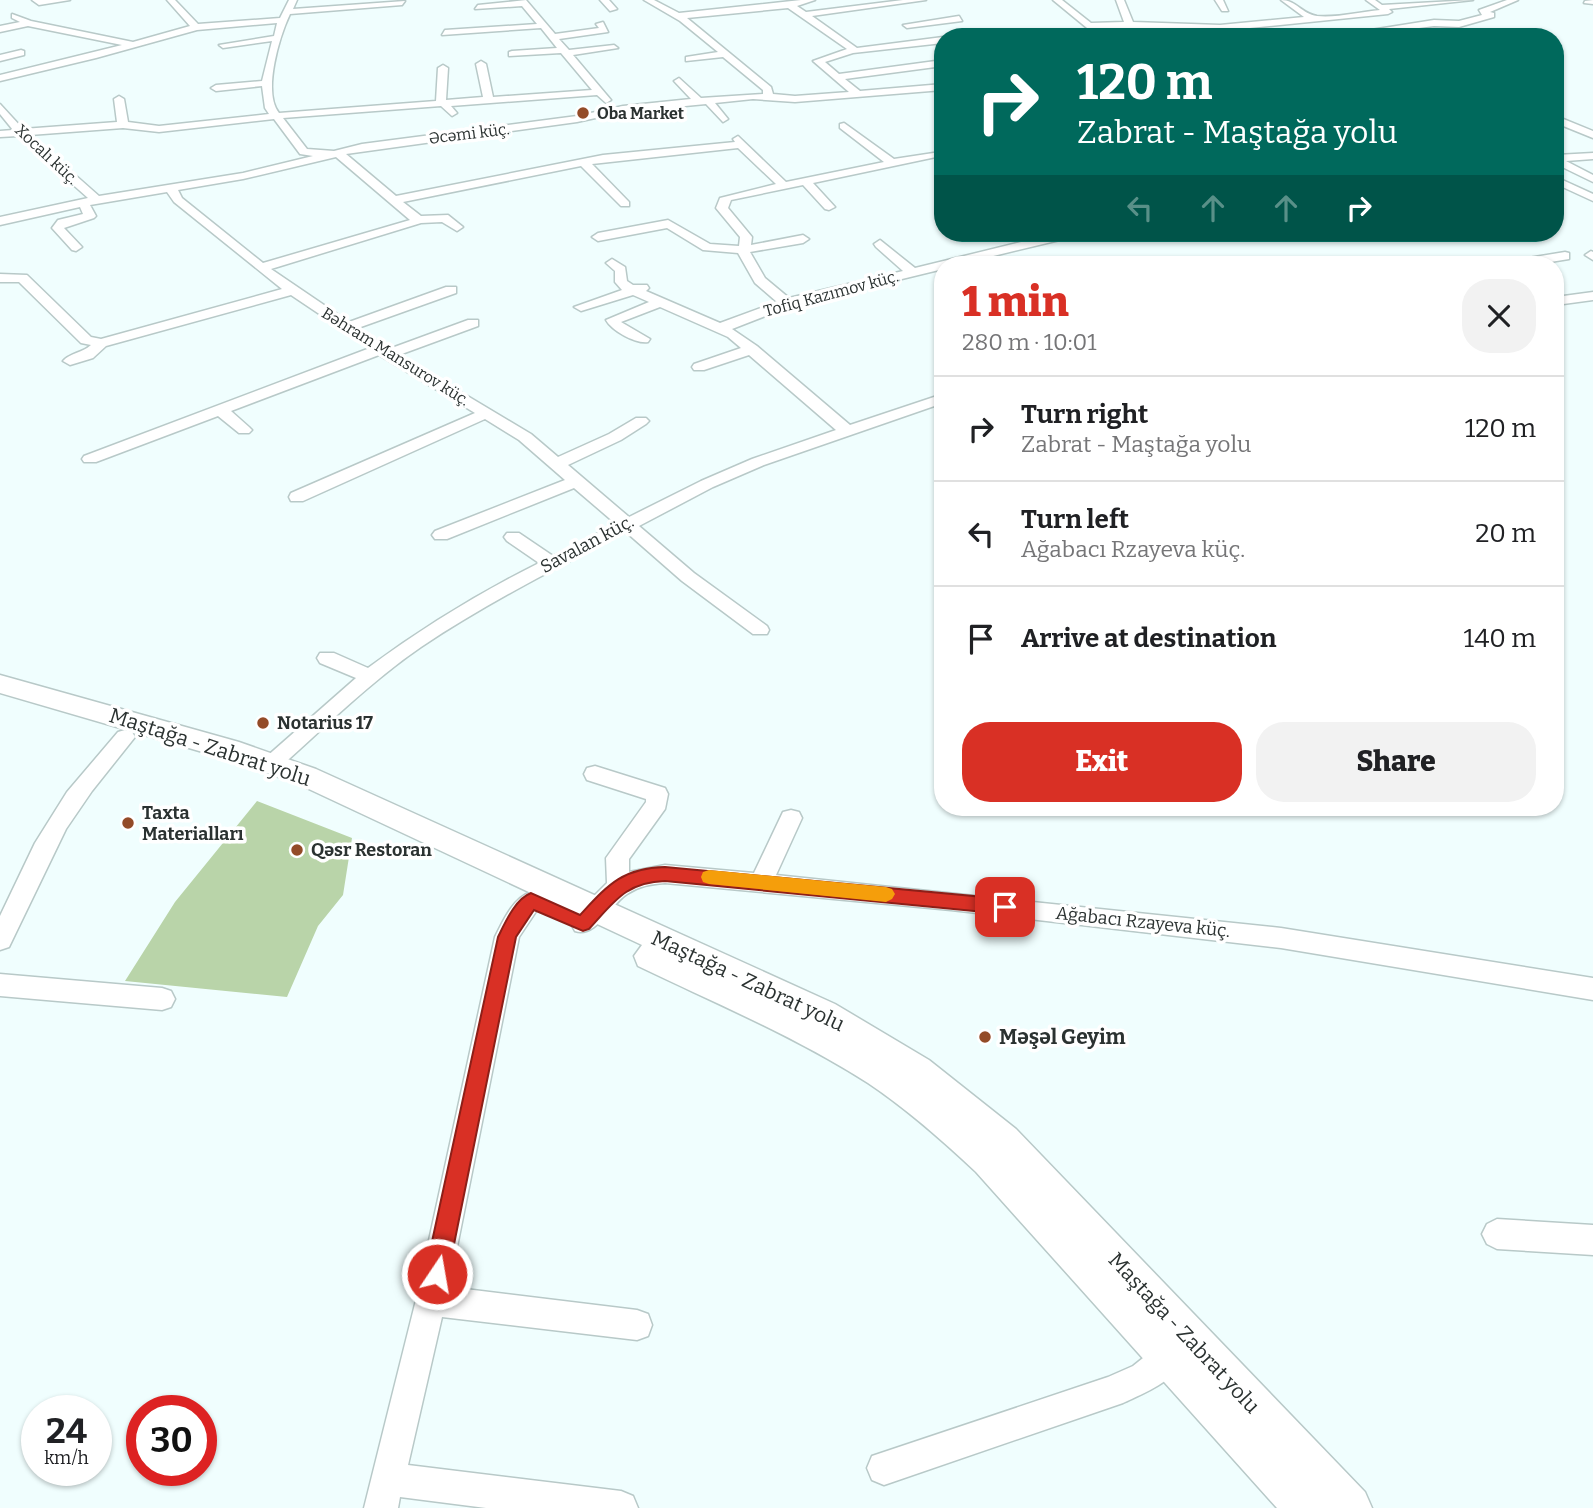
<!DOCTYPE html>
<html lang="en">
<head>
<meta charset="utf-8">
<style>
	:root { --surface:#fff; --page:#f2f2f2; --text:#202124; --muted:#757577; --line:#e0e0e0; --accent:#d93025 }
	body { margin:0; font-family:Bitter,serif; background:var(--page); color:var(--text); height:100vh; display:flex; flex-direction:column; font-size:26px; white-space:nowrap }
	* { box-sizing:border-box; margin:0 }
	p { font-size:23px; color:var(--muted) }
	.icon { flex:none; width:38px; height:38px; fill:none; stroke:currentColor; stroke-width:2; stroke-linecap:round; stroke-linejoin:round }
	.map { position:relative; flex:1; overflow:hidden }
	.side { position:absolute; left:934px; top:256px; width:630px; height:560px; display:flex; flex-direction:column; background:var(--surface); border-radius:28px; box-shadow:0 2px 5px #0004 }
	.side>* { flex:none }
	.hud { position:absolute; left:934px; top:28px; width:630px; height:214px; border-radius:28px; box-shadow:0 2px 5px #0004; background:#00695c; color:#fff; overflow:hidden }
	.speed { position:absolute; left:21px; top:1395px; display:flex; gap:14px; font-size:35px; font-weight:700; text-align:center }
	.speed>* { display:grid; place-content:center; width:91px; height:91px; border-radius:50%; background:var(--surface); box-shadow:0 2px 5px #0004; line-height:1 }
	.speed small { font-size:18px; font-weight:400 }
	.speed .limit { border:10px solid #d22; background:#fff; color:#111 }
	.pin { position:absolute; display:grid; place-items:center; width:60px; height:60px; color:#fff; margin:-30px; border-radius:14px; box-shadow:0 4px 10px #0006 }
	.me { position:absolute; width:77px; margin:-38px; rotate:12deg; stroke-linejoin:round; filter:drop-shadow(0 0 5px #0008) }
	.turn { display:flex; align-items:center; gap:24px; height:147px; padding:0 28px; font-size:32px }
	.turn .icon { width:91px; height:91px; stroke-width:2.5 }
	.turn b { display:block; font-size:49px; line-height:60px }
	.lanes { display:flex; align-items:center; height:66px; padding:0 28px; background:#0003; justify-content:center; gap:35px; direction:ltr }
	.lanes .off { opacity:.35 }
	.round { display:grid; place-items:center; flex:none; width:74px; height:74px; border-radius:28px; background:var(--page) }
	.head { display:flex; align-items:center; justify-content:space-between; height:119px; padding:0 28px }
	h1 { font-size:42px; font-weight:800; line-height:52px; color:var(--accent) }
	.primary-button { display:flex; gap:14px; margin-top:auto; padding:14px 28px }
	.primary-button a { flex:1; height:80px; border-radius:28px; background:var(--accent); color:#fff; font-size:28px; font-weight:800; line-height:80px; text-align:center }
	.primary-button a+a { background:var(--page); color:var(--text) }
	ul { padding:0; list-style:none }
	li { display:flex; align-items:center; gap:21px; height:105px; padding:0 28px; border-top:2px solid var(--line) }
	li div { flex:1 }
	li b { display:block; font-size:26px }
	li em { font-style:normal }
	.map>svg:first-child { display:block }
</style>
</head>
<body>
<div class="map">
<svg width="1593" height="1508" viewBox="0 0 1593 1508">
	<rect width="100%" height="100%" fill="#f0fefe"/>
	<!-- green -->
	<path fill="#b9d4a9" d="M257,801L352,838L343,895L318,926L287,997L125,981L175,902Z"/>
	<g fill="none" stroke-linecap="round" stroke-linejoin="round">
		<!-- minor casing -->
		<g stroke="#b8c9c8" stroke-width="3">
			<path id="minor" d="M32,0H70L39,5Z
				M167,0H175L198,24L280,18L289,0H297L293,9L405,1L402,5L290,14C280,35 262,92 279,113L436,101L438,68L443,65L448,68L446,100L483,97L476,64L481,61L486,64L493,97L592,90L561,53L509,56V52L512,51L557,48L541,28L442,35L445,30L537,24L522,6L475,9L478,5L526,0L555,34L599,28L596,24L603,22L608,32L559,39L569,50L614,45L618,48L573,55L611,100L606,103L597,95L451,106L457,113L452,116L441,106L283,118L307,149L334,151L362,144L577,116L623,106L691,99L674,81L679,78L701,98L763,94V90L723,57L686,61V57L718,52L680,21L644,0H654L679,13L801,0H815L797,6L806,12L903,0H926L812,16L857,48L943,37V43L853,53L825,62L839,74L943,60V66L845,79L860,91L943,84V90L795,102L753,99L715,103L728,119L723,122L706,104L623,112L577,122L346,154L396,196L603,155L735,142L733,139L738,136L786,182L884,162L840,128V124L844,123L894,159L940,152V156L936,157L813,183L835,207L829,210L825,209L803,185L731,200L728,208L752,237L751,245L803,235L809,239L803,243L750,252L765,278L789,298L903,271L876,247L874,244L880,240L915,268L1058,233H1096L1090,237L1064,239L960,264H943V269L791,306L732,329L757,346L850,425L943,394V403L764,465L713,487L639,526L694,573L767,626L769,630L767,634H753L682,581L626,532C556,568 487,603 421,647C370,682 325,727 279,768L272,771L265,768L261,763L265,758L356,678L320,663L317,658L320,653H334L368,668C422,628 479,593 539,563L507,541L504,537L507,533H519L553,556L616,524L574,488L447,539H435L432,535L435,531L565,480L519,440L485,419L303,501H291L289,497L291,493L475,413L379,355L231,411L249,427L252,430L249,433H239L218,416L96,462H84L82,459L84,456L370,348L291,295L106,346L93,358L70,365L63,361C70,353 82,353 91,345L81,343L19,282H0V274L27,275L91,337L101,339L282,289L174,202L167,192L90,205L96,216L94,218L64,228L82,247L76,251L72,250L52,228L58,220L83,214L80,207L0,225V217L88,198L18,136L0,137V131L13,130L0,114V104L23,129L117,122L114,99L119,96L124,99L128,122L159,126L269,114L265,108L262,86L216,91L211,88L216,85L262,81L272,41L223,48L219,45L274,36L277,23L197,30L96,58L0,81V75L122,45L28,26L0,32V26L20,22L12,18V14L31,21L133,42L190,26ZM788,8L847,49L813,61L849,92L795,96L773,94L771,87L687,18ZM274,119L300,154L313,156L243,173L99,196L30,135L123,128L159,132ZM738,148L776,184L720,198L716,208L740,237L739,246L710,244L668,220L598,233L592,237L598,241L667,228L703,250L738,253L755,283L777,302L720,323L646,291L649,288L647,285H633L627,281L625,267L612,259L606,263L615,271V282L622,290L574,307L581,311L633,295L649,302L606,320C612,331 636,344 648,342L650,339L621,322L660,307L728,337L741,348L694,364L692,367L694,370H704L749,355L836,430L752,459L701,481L629,517L568,465L621,440L646,424L649,421L646,418H636L609,434L558,457L531,434L399,355L478,326V320H468L389,349L358,328L456,293V287H446L349,322L271,269L421,223L442,222L457,231L463,227L448,215L421,216L403,202L581,166L621,206H629V202L592,164ZM336,157L410,220L263,263L182,198L178,190L243,179Z
				M600,0H609L617,9L610,11Z
				M1053,0H1062L1091,23L1124,22L1116,0H1124L1133,22L1220,25L1304,17L1281,0C1296,0 1302,14 1317,16C1336,18 1360,12 1380,10L1366,0H1375L1382,5L1473,0L1389,9L1392,12L1388,14L1220,31L1097,28L1104,33V37H1098Z
				M1215,0H1223L1228,11H1222Z
				M1507,0H1518L1490,12L1494,13V17L1459,27L1434,26L1352,37H1327L1434,20L1459,21L1482,15L1479,10Z
				M1593,0V4L1584,3L1585,1Z
				M959,16L962,21L907,28L903,25Z
				M974,34L1003,37H970Z
				M21,50L24,51V55L0,61V55Z
				M1556,116L1593,131V138L1556,123Z
				M1593,153V159L1566,161L1593,175V182L1556,164V155Z
				M1556,177L1593,194V201L1556,184Z
				M1591,251L1593,252V260L1585,255Z
				M1565,252L1569,253V259L1538,264H1510L1516,260Z
				M1593,292V300L1556,305V297Z
				M125,730L132,732L135,737L92,791L66,829L9,947L0,950V916L35,843L67,792L118,732Z
				M595,766L665,788L668,794L665,809L629,859V872L665,865L754,873L783,812L791,810L799,812L802,818L776,875L1281,928L1593,978V1000L1281,948L951,910L665,883C651,884 639,886 627,894C610,905 596,938 575,931L571,924L584,906L607,883L606,858L646,802V799L587,780L584,774L587,768Z
				M531,892L539,894L543,901L519,937L449,1287L637,1310L648,1314L652,1325L648,1336L637,1340L442,1317L408,1465L621,1491L633,1496L638,1508H486L400,1497L398,1508H364L416,1300L495,937C503,921 513,898 531,892Z
				M0,974L162,988L171,991L175,999L171,1007L162,1010L0,996Z
				M1497,1219L1593,1225V1255L1497,1249L1487,1244L1482,1234L1487,1224Z
				M1169,1341L1180,1346L1185,1357C1174,1382 1146,1392 1123,1403L884,1485L872,1480L867,1468L872,1456L1108,1377L1133,1366L1158,1346Z"/>
		</g>
		<!-- major casing -->
		<g stroke="#b8c9c8" stroke-width="3">
			<path id="major" d="M0,675L239,742L316,769L835,1004L929,1060L1016,1129L1365,1492L1372,1508H1277L976,1172C942,1140 907,1109 868,1083C796,1037 715,1003 638,966L634,956L642,945L296,783L230,760L0,693Z"/>
		</g>
		<!-- minor -->
		<use href="#minor" fill="#fff" fill-rule="evenodd"/>
		<!-- major -->
		<use href="#major" fill="#fff" fill-rule="evenodd"/>
	</g>
	<!-- route -->
	<path fill="#d93025" stroke="#8d1f18" stroke-width="2" d="M665,867L1005,899L1011,902L1014,907L1011,912L1005,914L665,881C626,882 614,902 589,929L583,931L534,910L516,937L448,1274L445,1282L437,1286L429,1282L425,1274L498,937C505,923 515,899 531,893L580,915C608,885 622,868 665,867Z"/>
	<!-- slow -->
	<path fill="#f59e0b" d="M709,870L886,887L892,889L895,894L892,899L886,902L709,884L703,882L701,877L703,872Z"/>
	<!-- markers -->
	<g fill="#934b28" stroke="#fff" stroke-width="2.5">
		<circle cx="583" cy="113" r="7"/>
		<circle cx="263" cy="723" r="7"/>
		<circle cx="128" cy="823" r="7"/>
		<circle cx="297" cy="850" r="7"/>
		<circle cx="985" cy="1037" r="7"/>
	</g>
	<g text-anchor="middle" stroke-width="7" stroke-linejoin="round" paint-order="stroke">
		<!-- far-poi labels -->
		<g font-size="16" font-weight="bold" fill="#2b3231" stroke="#fff" text-anchor="start">
			<text x="597" y="119">Oba Market</text>
		</g>
		<!-- far-street labels -->
		<g font-size="16" fill="#2b3231" stroke="#fff">
			<text transform="translate(469 133) rotate(-7)" y="6">Əcəmi küç.</text>
			<text transform="translate(47 154) rotate(43)" y="6">Xocalı küç.</text>
			<text transform="translate(831 293) rotate(-15)" y="6">Tofiq Kazımov küç.</text>
			<text transform="translate(396 356) rotate(32)" y="6">Bəhram Mansurov küç.</text>
		</g>
		<!-- street labels -->
		<g font-size="18" fill="#2b3231" stroke="#fff">
			<text transform="translate(587 544) rotate(-28)" y="6">Savalan küç.</text>
			<text transform="translate(1143 922) rotate(6)" y="6">Ağabacı Rzayeva küç.</text>
		</g>
		<!-- poi labels -->
		<g font-size="18" font-weight="bold" fill="#2b3231" stroke="#fff" text-anchor="start">
			<text x="277" y="729">Notarius 17</text>
			<text x="142" y="819">Taxta<tspan x="142" dy="21">Materialları</tspan></text>
			<text x="311" y="856">Qəsr Restoran</text>
		</g>
		<!-- near-street labels -->
		<g font-size="21" fill="#2b3231" stroke="#fff">
			<text transform="translate(210 747) rotate(18)" y="7">Maştağa - Zabrat yolu</text>
			<text transform="translate(748 981) rotate(25)" y="7">Maştağa - Zabrat yolu</text>
			<text transform="translate(1184 1333) rotate(47)" y="7">Maştağa - Zabrat yolu</text>
		</g>
		<!-- near-poi labels -->
		<g font-size="21" font-weight="bold" fill="#2b3231" stroke="#fff" text-anchor="start">
			<text x="999" y="1044">Məşəl Geyim</text>
		</g>
	</g>
</svg>
<div class="speed"><div>24<small>km/h</small></div><div class="limit">30</div></div>
<div class="pin" style="left:1005px;top:907px;background:#d93025"><svg class="icon" aria-label="arrive" viewBox="0 0 24 24"><path d="M6 21V4h12l-3 4 3 4H6"/></svg></div>
<svg class="me" style="left:437px;top:1274px" viewBox="-20 -20 40 40"><circle r="17" fill="#d93025" stroke="#fff" stroke-width="3"/><path d="M0-11L8 9 0 5-8 9z" fill="#fff"/></svg>
<div class="hud">
<div class="turn"><svg class="icon" aria-label="right" viewBox="0 0 24 24"><path d="M7 20v-9h11M14 6l5 5-5 5"/></svg><div><b>120 m</b>Zabrat - Maştağa yolu</div></div>
<div class="lanes"><svg class="icon off" aria-label="left" viewBox="0 0 24 24"><path d="M17 20v-9H6M10 6l-5 5 5 5"/></svg><svg class="icon off" aria-label="ahead" viewBox="0 0 24 24"><path d="M12 20V5M6 11l6-6 6 6"/></svg><svg class="icon off" aria-label="ahead" viewBox="0 0 24 24"><path d="M12 20V5M6 11l6-6 6 6"/></svg><svg class="icon" aria-label="right" viewBox="0 0 24 24"><path d="M7 20v-9h11M14 6l5 5-5 5"/></svg></div>
</div>
<section class="side">
<div class="head"><div><h1>1 min</h1><p>280 m · 10:01</p></div><a class="round"><svg class="icon" aria-label="close" viewBox="0 0 24 24"><path d="M6 6l12 12M18 6L6 18"/></svg></a></div>
<ul>
<li><svg class="icon" aria-label="right" viewBox="0 0 24 24"><path d="M7 20v-9h11M14 6l5 5-5 5"/></svg><div><b>Turn right</b><p>Zabrat - Maştağa yolu</p></div><em>120 m</em></li>
<li><svg class="icon" aria-label="left" viewBox="0 0 24 24"><path d="M17 20v-9H6M10 6l-5 5 5 5"/></svg><div><b>Turn left</b><p>Ağabacı Rzayeva küç.</p></div><em>20 m</em></li>
<li><svg class="icon" aria-label="arrive" viewBox="0 0 24 24"><path d="M6 21V4h12l-3 4 3 4H6"/></svg><div><b>Arrive at destination</b></div><em>140 m</em></li>
</ul>
<div class="primary-button"><a>Exit</a><a>Share</a></div>
</section>
</div>
</body>
</html>
